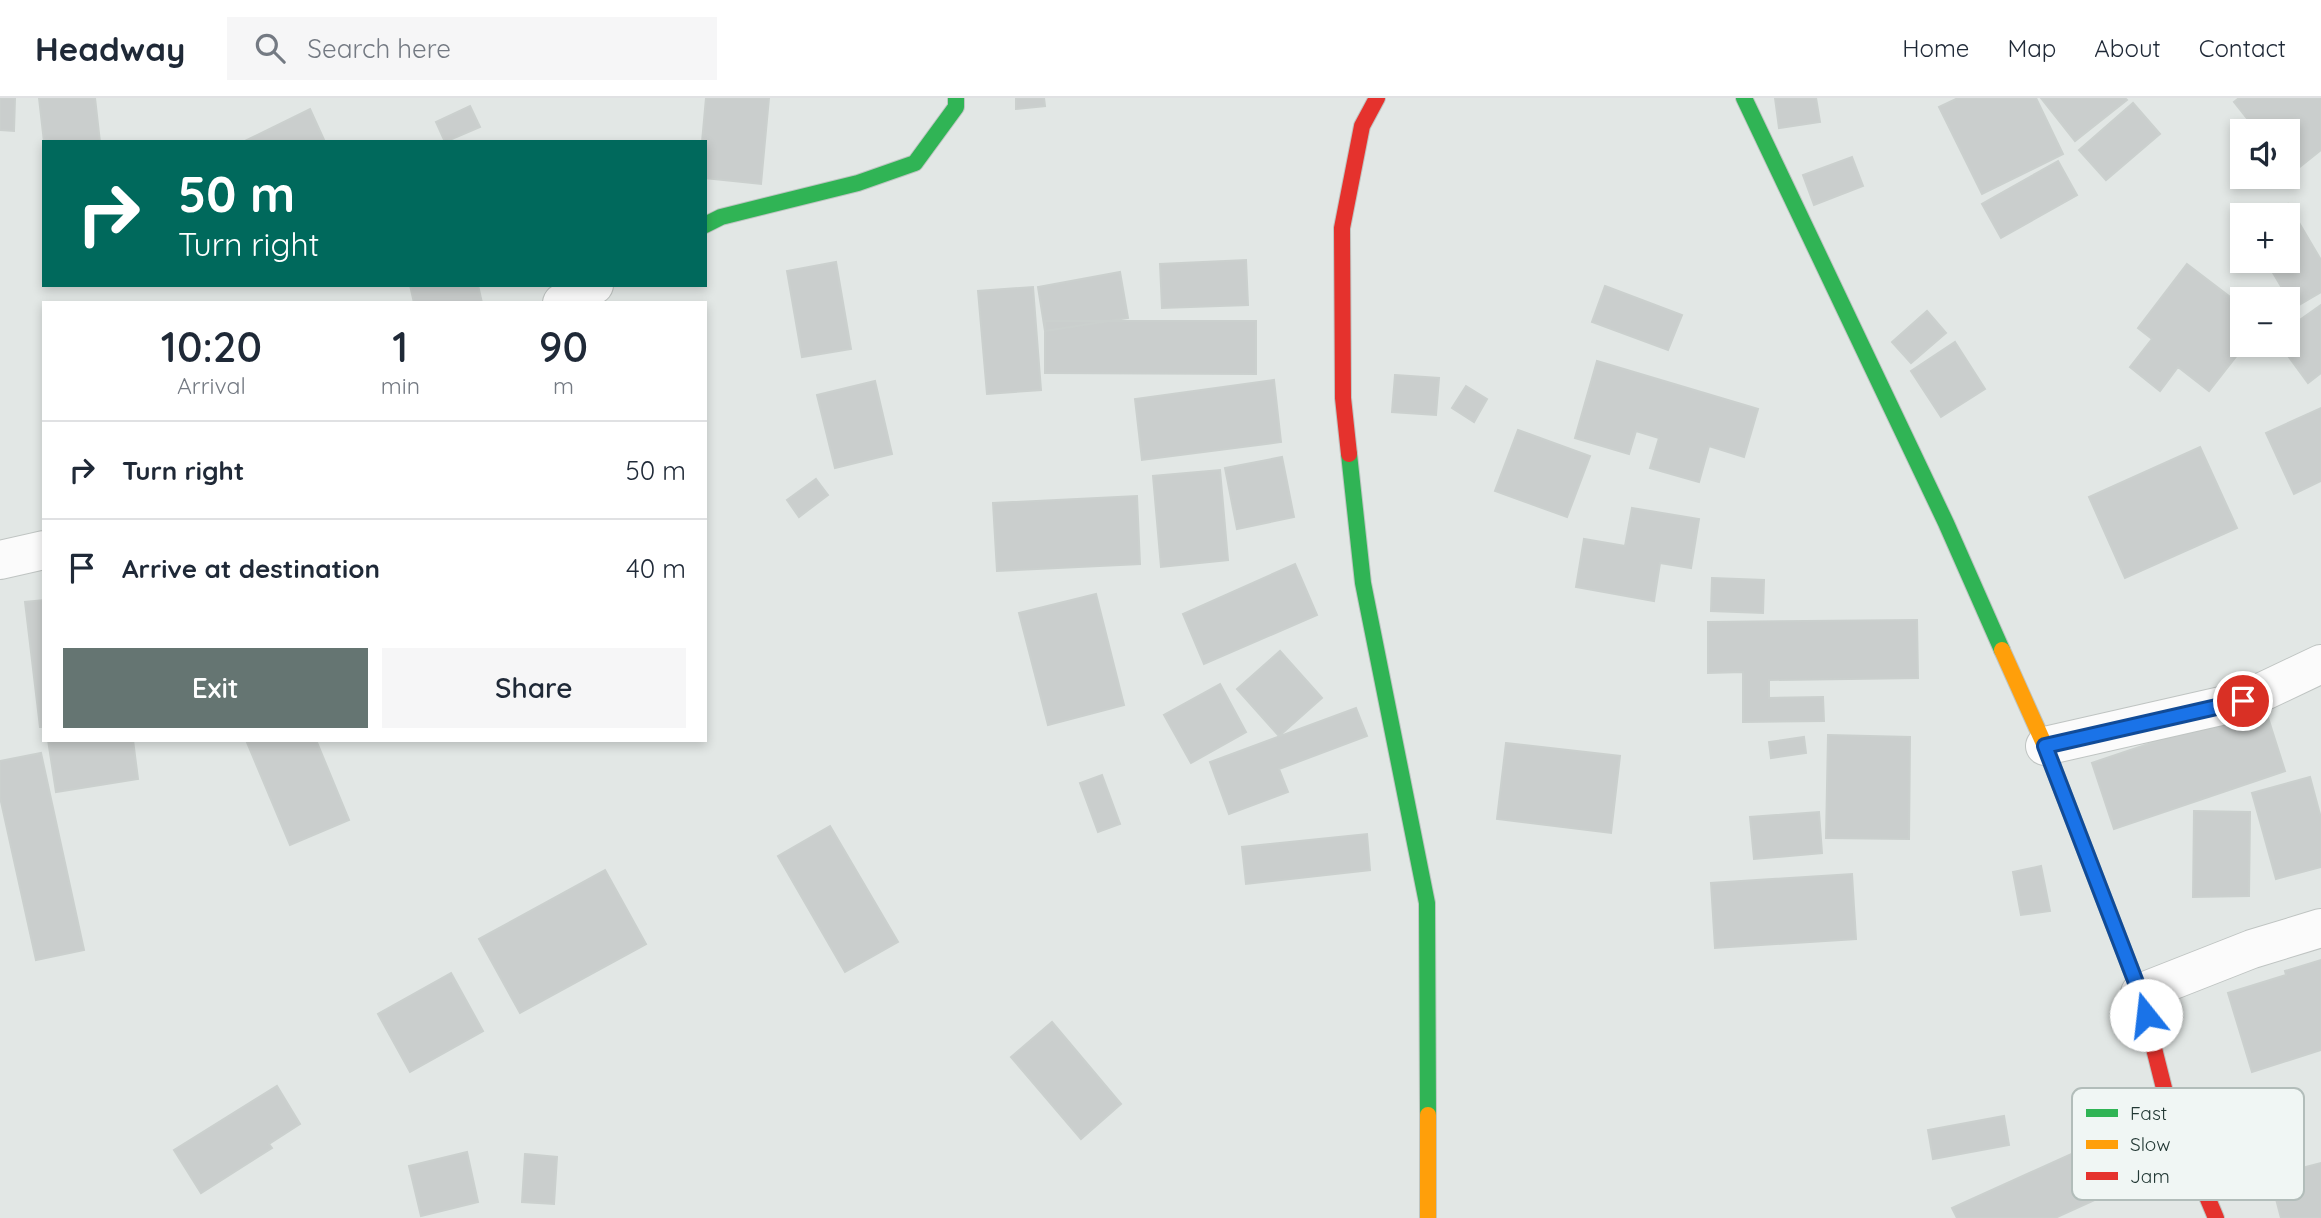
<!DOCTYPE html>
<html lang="en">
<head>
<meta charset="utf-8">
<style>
	:root { --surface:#fff; --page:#f6f6f7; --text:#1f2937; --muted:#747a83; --line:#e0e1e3; --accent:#657572 }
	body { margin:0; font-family:Quicksand,sans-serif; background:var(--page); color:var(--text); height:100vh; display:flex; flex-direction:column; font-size:26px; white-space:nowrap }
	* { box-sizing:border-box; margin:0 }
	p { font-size:23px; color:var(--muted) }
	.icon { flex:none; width:38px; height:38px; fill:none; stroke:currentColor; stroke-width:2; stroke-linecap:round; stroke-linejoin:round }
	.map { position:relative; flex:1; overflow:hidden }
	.details { position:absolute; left:42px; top:203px; width:665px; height:441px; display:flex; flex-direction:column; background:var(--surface); border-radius:0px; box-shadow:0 4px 10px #0003 }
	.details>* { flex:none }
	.banner { position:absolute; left:42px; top:42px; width:665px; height:147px; border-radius:0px; box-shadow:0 4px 10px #0003; background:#00695c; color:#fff; overflow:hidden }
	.tools { position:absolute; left:2230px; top:21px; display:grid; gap:14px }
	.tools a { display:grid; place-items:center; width:70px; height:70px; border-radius:0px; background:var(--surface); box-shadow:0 4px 10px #0003; font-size:35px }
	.pin { position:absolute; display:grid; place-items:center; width:60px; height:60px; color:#fff; margin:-30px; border:4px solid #fff; border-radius:50%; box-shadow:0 2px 7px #0007 }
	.me { position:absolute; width:77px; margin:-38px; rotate:344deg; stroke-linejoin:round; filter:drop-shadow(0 0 5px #0008) }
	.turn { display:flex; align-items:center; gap:24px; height:147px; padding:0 21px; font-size:32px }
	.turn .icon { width:91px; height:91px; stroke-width:2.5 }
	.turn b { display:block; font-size:49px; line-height:60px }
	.eta { display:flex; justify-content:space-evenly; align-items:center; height:119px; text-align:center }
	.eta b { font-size:42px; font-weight:600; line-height:49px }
	.button { display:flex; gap:14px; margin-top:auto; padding:14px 21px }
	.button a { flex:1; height:80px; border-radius:0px; background:var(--accent); color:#fff; font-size:28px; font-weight:600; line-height:80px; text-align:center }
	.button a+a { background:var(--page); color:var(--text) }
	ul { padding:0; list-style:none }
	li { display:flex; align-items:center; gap:21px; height:98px; padding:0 21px; border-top:2px solid var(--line) }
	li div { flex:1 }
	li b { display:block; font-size:26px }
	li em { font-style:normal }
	header { display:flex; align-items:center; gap:42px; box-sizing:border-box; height:98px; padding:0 35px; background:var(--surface); border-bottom:2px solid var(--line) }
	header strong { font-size:33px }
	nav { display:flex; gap:38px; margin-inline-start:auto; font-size:24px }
	.search { width:490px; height:63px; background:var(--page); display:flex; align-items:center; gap:18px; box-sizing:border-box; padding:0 24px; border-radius:0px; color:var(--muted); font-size:26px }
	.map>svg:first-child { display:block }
</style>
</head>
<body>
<header>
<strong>Headway</strong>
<div class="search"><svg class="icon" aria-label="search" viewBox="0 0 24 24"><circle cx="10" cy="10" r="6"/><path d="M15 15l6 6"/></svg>Search here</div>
<nav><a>Home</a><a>Map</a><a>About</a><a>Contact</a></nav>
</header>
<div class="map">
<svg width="2321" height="1120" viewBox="0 0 2321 1120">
	<rect width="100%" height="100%" fill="#e2e7e5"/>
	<!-- building -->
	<path fill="#cacecd" stroke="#cbd0ce" stroke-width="2" d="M0,0H15L14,33L0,32Z
		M39,0H95L100,44H44Z
		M706,0H769L761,86L705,80V44H702Z
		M1016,0H1044L1045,8L1016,11Z
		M1775,0H1816L1820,24L1779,30Z
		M1958,0H2036L2063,56L1982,96L1939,9Z
		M2041,0H2125L2127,2L2075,43Z
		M2239,0H2321V52L2291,76L2287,72V33H2257L2234,4Z
		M2133,5L2160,36L2106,82L2079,52Z
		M470,8L480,29L445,44L436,24Z
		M310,11L325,44H243Z
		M1852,59L1863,88L1814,107L1803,77Z
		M2058,63L2077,97L2001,140L1982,106Z
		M2288,106L2321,162V194L2294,210L2266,163H2287V117H2270Z
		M1246,162L1248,207L1162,210L1160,166Z
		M836,164L851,251L802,259L787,173Z
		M2187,166L2242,208V247H2245L2209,293L2178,269L2160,293L2130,269L2152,241L2138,230Z
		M1120,174L1128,220L1045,233L1038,189Z
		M410,187H478L482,205H414Z
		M1605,188L1682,217L1668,252L1592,224Z
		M1033,189L1041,292L987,296L978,193Z
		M2321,207V275L2308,285L2280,247H2287V231Z
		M1927,213L1946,235L1911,265L1892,244Z
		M1045,223H1256V276L1045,275Z
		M1955,244L1985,291L1941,319L1911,273Z
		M1597,263L1758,311L1744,359L1709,348L1699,384L1650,370L1659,340L1636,333L1629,356L1575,340Z
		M1395,277L1439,280L1436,317L1392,314Z
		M1274,282L1281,344L1142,362L1135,301Z
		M875,283L892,356L835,370L817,297Z
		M1466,288L1487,301L1474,324L1452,310Z
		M2321,310V383L2294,396L2266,335Z
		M1518,332L1590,358L1567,419L1495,393Z
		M2200,349L2237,430L2125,480L2089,399Z
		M1282,359L1294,419L1237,431L1225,370Z
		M1220,372L1228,462L1161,469L1153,378Z
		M816,381L828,397L799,419L787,402Z
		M1137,398L1140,466L997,473L993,405Z
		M1632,410L1699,421L1691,470L1660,465L1654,503L1576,489L1584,441L1625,448Z
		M1295,466L1317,517L1204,566L1183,516Z
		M1712,480L1764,482L1763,515L1711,513Z
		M1096,496L1124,607L1048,627L1019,515Z
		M44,502V629H40L25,504Z
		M1917,522L1918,580L1769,582V600L1823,599L1824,623L1743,624V574L1708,575V524Z
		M1280,553L1322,600L1279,638L1237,591Z
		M1220,586L1246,634L1191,665L1164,617Z
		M2264,607L2285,673L2114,731L2092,665Z
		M1356,610L1367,638L1279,671L1288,694L1229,716L1210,664Z
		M1828,637L1910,639L1909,741L1826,740Z
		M1804,639L1806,655L1771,660L1769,644Z
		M48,642H133L138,681L56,694Z
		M246,642H316L349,722L290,747Z
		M1506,645L1620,658L1611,735L1497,721Z
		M41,655L84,852L36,862L0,699V663Z
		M1102,677L1120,726L1098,734L1080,685Z
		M2310,679L2321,720V769L2276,781L2252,695Z
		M2194,713L2250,714L2249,798L2193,799Z
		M1819,714L1822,755L1754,761L1750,719Z
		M830,728L898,844L845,874L778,758Z
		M1367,736L1370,772L1246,786L1242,749Z
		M2041,768L2050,813L2021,817L2013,774Z
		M605,772L646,846L520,915L479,841Z
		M1852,776L1856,841L1715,850L1711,785Z
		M2321,862V952L2252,974L2228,895L2286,877L2285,873Z
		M451,875L483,933L410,974L378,916Z
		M1052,924L1121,1006L1081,1041L1011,959Z
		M277,988L300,1026L269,1046L272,1050L201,1095L174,1052Z
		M2004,1018L2009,1047L1933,1061L1928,1032Z
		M2100,1043L2121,1090L2055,1120H1957L1952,1110Z
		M467,1054L478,1104L421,1118L409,1068Z
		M525,1056L557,1059L554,1106L522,1104Z
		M2321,1065V1120H2281L2270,1078Z"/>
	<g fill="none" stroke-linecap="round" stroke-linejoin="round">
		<!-- street casing -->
		<g stroke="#bfc4c2" stroke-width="40">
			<path id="street" d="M562,205L594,187
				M0,462L44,452
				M2045,648L2243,603L2321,566
				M2140,895L2252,851L2321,830"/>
		</g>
		<!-- fast casing -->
		<g stroke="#bec5c2" stroke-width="18">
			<path id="fast" d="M1744,0L1946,425L2002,552
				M705,127L721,119L858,85L915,65L956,9V0
				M1349,356L1363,485L1427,805L1428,1017"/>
		</g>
		<!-- slow casing -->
		<g stroke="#bec5c2" stroke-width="18">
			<path id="slow" d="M2002,552L2045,648L2130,869
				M1428,1017V1120"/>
		</g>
		<!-- jam casing -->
		<g stroke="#bec5c2" stroke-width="18">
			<path id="jam" d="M1349,356L1343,300L1342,130L1362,28L1377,0
				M2130,869L2140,895L2168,1006L2216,1120"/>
		</g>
		<!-- street -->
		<use href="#street" stroke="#fbfbfb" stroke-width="38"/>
		<!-- fast -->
		<use href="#fast" stroke="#30b455" stroke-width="16"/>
		<!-- slow -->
		<use href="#slow" stroke="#ff9f0a" stroke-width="16"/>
		<!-- jam -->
		<use href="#jam" stroke="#e5322d" stroke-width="16"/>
	</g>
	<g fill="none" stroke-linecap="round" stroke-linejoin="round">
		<!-- route casing -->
		<g stroke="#114b97" stroke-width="18">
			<path id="route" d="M2146,917L2140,895L2045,648L2243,603"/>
		</g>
		<!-- route -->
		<use href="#route" stroke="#1a73e8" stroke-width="12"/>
	</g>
	<!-- legend -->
	<rect x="2072" y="990" width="232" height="112" rx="10" fill="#f0f6f4" stroke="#b2bdba" stroke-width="2"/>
	<rect x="2086" y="1011" width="32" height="8" fill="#30b455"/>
	<rect x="2086" y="1042" width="32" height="9" fill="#ff9f0a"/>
	<rect x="2086" y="1074" width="32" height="8" fill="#e5322d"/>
	<g font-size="19" fill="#223834">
		<text x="2130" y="1022">Fast</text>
		<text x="2130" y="1053">Slow</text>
		<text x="2130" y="1085">Jam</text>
	</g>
</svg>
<div class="tools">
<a><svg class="icon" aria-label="sound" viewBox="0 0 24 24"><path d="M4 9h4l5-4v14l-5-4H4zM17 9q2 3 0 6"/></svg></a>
<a>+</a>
<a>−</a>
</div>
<div class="pin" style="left:2243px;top:603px;background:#d93025"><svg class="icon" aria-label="arrive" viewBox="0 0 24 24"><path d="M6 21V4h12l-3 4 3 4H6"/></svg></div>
<svg class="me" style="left:2146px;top:917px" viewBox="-20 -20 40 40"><circle r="19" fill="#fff"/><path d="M0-13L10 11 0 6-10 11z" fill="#1a73e8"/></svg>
<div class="banner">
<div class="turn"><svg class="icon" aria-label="right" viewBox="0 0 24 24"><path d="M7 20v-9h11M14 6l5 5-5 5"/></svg><div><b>50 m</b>Turn right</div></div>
</div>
<section class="details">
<div class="eta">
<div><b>10:20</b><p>Arrival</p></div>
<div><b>1</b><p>min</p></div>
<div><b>90</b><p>m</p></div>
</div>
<ul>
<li><svg class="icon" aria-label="right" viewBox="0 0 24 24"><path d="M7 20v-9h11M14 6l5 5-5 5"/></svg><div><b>Turn right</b></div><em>50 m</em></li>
<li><svg class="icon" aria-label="arrive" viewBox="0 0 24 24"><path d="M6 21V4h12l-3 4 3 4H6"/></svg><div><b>Arrive at destination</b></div><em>40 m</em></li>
</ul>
<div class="button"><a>Exit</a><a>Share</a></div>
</section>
</div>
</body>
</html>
